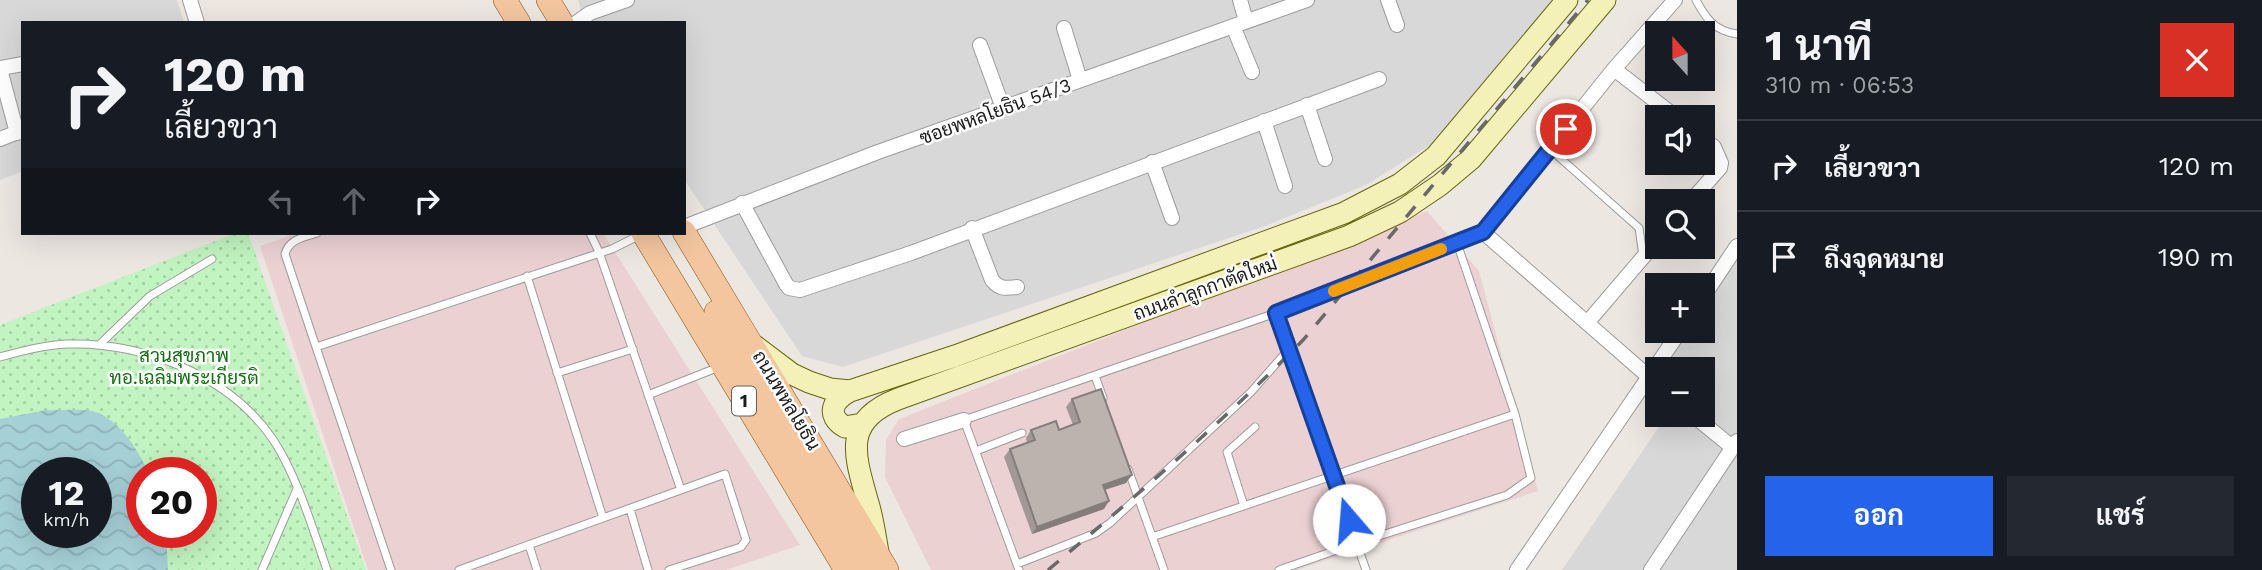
<!DOCTYPE html>
<html lang="th">
<head>
<meta charset="utf-8">
<style>
	:root { --surface:#171b24; --page:#242831; --text:#f1f3f6; --muted:#9ea1a6; --line:#363941; --accent:#2563eb }
	body { margin:0; font-family:"Work Sans",Sarabun,sans-serif; background:var(--page); color:var(--text); height:100vh; display:flex; flex-direction:column; font-size:26px; white-space:nowrap }
	* { box-sizing:border-box; margin:0 }
	p { font-size:23px; color:var(--muted) }
	.icon { flex:none; width:38px; height:38px; fill:none; stroke:currentColor; stroke-width:2; stroke-linecap:round; stroke-linejoin:round }
	.map { position:relative; flex:1; overflow:hidden }
	.drawer { display:flex; flex-direction:column; background:var(--surface); width:525px }
	.drawer>* { flex:none }
	.guide { position:absolute; left:21px; top:21px; width:665px; height:214px; border-radius:0px; box-shadow:0 7px 28px #0002; background:#171b24; color:var(--text); overflow:hidden }
	.needle { width:46px; rotate:339deg }
	.tools { position:absolute; left:1645px; top:21px; display:grid; gap:14px }
	.tools a { display:grid; place-items:center; width:70px; height:70px; border-radius:0px; background:var(--surface); box-shadow:0 7px 28px #0002; font-size:35px }
	.speed { position:absolute; left:21px; top:457px; display:flex; gap:14px; font-size:35px; font-weight:700; text-align:center }
	.speed>* { display:grid; place-content:center; width:91px; height:91px; border-radius:50%; background:var(--surface); box-shadow:0 7px 28px #0002; line-height:1 }
	.speed small { font-size:18px; font-weight:400 }
	.speed .limit { border:10px solid #d22; background:#fff; color:#111 }
	.pin { position:absolute; display:grid; place-items:center; width:60px; height:60px; color:#fff; margin:-30px; border:4px solid #fff; border-radius:50%; box-shadow:0 2px 7px #0007 }
	.me { position:absolute; width:77px; margin:-38px; rotate:342deg; stroke-linejoin:round; filter:drop-shadow(0 0 5px #0008) }
	.turn { display:flex; align-items:center; gap:24px; height:147px; padding:0 28px; font-size:32px }
	.turn .icon { width:91px; height:91px; stroke-width:2.5 }
	.turn b { display:block; font-size:49px; line-height:60px }
	.lanes { display:flex; align-items:center; height:66px; padding:0 28px; background:#0003; justify-content:center; gap:35px; direction:ltr }
	.lanes .off { opacity:.35 }
	.round { display:grid; place-items:center; flex:none; width:74px; height:74px; border-radius:0px; background:var(--page) }
	.headline { display:flex; align-items:center; justify-content:space-between; height:119px; padding:0 28px }
	h1 { font-size:42px; font-weight:700; line-height:52px }
	.action { display:flex; gap:14px; margin-top:auto; padding:14px 28px }
	.action a { flex:1; height:80px; border-radius:0px; background:var(--accent); color:#fff; font-size:28px; font-weight:700; line-height:80px; text-align:center }
	.action a+a { background:var(--page); color:var(--text) }
	ul { padding:0; list-style:none }
	li { display:flex; align-items:center; gap:21px; height:91px; padding:0 28px; border-top:2px solid var(--line) }
	li div { flex:1 }
	li b { display:block; font-size:26px }
	li em { font-style:normal }
	main { display:flex; flex:1; min-height:0 }
	.map>svg:first-child { display:block }
</style>
</head>
<body>
<main>
<div class="map">
<svg width="1737" height="570" viewBox="0 0 1737 570">
	<defs>
		<pattern id="park-dots" width="8" height="8" patternUnits="userSpaceOnUse" patternTransform="scale(1.75)"><rect width="8" height="8" fill="#c1f4c0"/><path d="M2 2h.1M6 6h.1" fill="none" stroke="#a5d1a4" stroke-width="1.8" stroke-linecap="round"/></pattern>
		<pattern id="water-waves" width="16" height="10" patternUnits="userSpaceOnUse" patternTransform="scale(1.75)"><rect width="16" height="10" fill="#a5d0d6"/><path d="M0 5q4-4 8 0t8 0" fill="none" stroke="#8db2b7"/></pattern>
	</defs>
	<rect width="100%" height="100%" fill="#ece7e1"/>
	<!-- residential -->
	<path fill="#d9d8d8" d="M0,0H177L184,23H23V171L0,180Z
		M578,0H1553L1430,145L1366,185L1265,226L843,367L802,356L684,179V23H585Z
		M1737,245V570H1562L1667,415H1703V369H1657V403L1637,385L1675,331H1703V293Z"/>
	<!-- commercial -->
	<path fill="#ecd1d3" d="M1427,211L1479,271L1538,491L1297,570H931L885,477L886,440L899,419Z
		M298,233H603L800,545L726,570H368L260,246Z"/>
	<!-- park -->
	<path fill="url(#park-dots)" fill-rule="evenodd" d="M236,233H248L366,570H0V325ZM37,472H96V532H37ZM142,472H201V532H142Z"/>
	<!-- water -->
	<path fill="url(#water-waves)" fill-rule="evenodd" d="M46,410C59,411 84,408 95,412C119,419 139,451 148,472H142V532H166L168,570H0V419ZM96,472V532H37V472Z"/>
	<g fill="none" stroke-linecap="round" stroke-linejoin="round">
		<!-- lane casing -->
		<g stroke="#9c9c9c" stroke-width="9">
			<path id="lane" d="M1696,0C1706,19 1715,31 1737,34
				M1550,149L1639,228L1643,256
				M590,233L599,252L681,490
				M527,276L603,518
				M1276,313L1366,570
				M99,345L150,296L212,259
				M316,347L285,254C289,239 304,237 317,233
				M0,357C22,351 44,345 68,344C143,342 228,375 272,438C296,473 313,529 327,570
				M557,373L633,349
				M1095,376L1103,398
				M648,395L719,367
				M976,451L1022,433
				M1128,469L1164,570
				M1244,506L1227,452L1255,427
				M630,509L648,570
				M1152,537L1515,414
				M529,545L537,570
				M1017,564L1096,533L1110,523L1251,392L1289,349
				M262,570L297,489
				M391,570L316,347L612,249L642,234
				M459,570L725,474L746,540L741,547L669,570
				M1019,570L964,420L1276,313L1483,232
				M1279,570L1357,543L1507,495L1531,478L1515,414L1457,243"/>
		</g>
		<!-- street casing -->
		<g stroke="#9c9c9c" stroke-width="16">
			<path id="street" d="M190,0L197,23
				M1240,0L1246,21
				M1388,0L1397,25
				M576,23L590,13L627,0
				M1233,26L1252,72
				M1064,28L1080,80
				M980,45L1003,108
				M0,68L23,64
				M0,69L17,133
				M1614,69L1676,117
				M1307,105L1325,159
				M1264,121L1285,186
				M0,139L23,130
				M1152,162L1172,218
				M1691,201L1720,168L1721,163L1714,147L1703,139
				M742,203L786,284L789,288L800,290L911,253L1379,79
				M684,227L878,152L1307,0
				M972,228L992,280C1000,290 1006,288 1017,287
				M1703,297L1737,246
				M1587,323L1657,241
				M1657,384L1483,232L1614,69L1675,0
				M1693,415L1732,447
				M904,439L964,420
				M1517,570L1680,331
				M1651,570L1737,441"/>
		</g>
		<!-- secondary casing -->
		<g stroke="#65660e" stroke-width="23">
			<path id="secondary" d="M755,346L792,374L809,382L830,389L850,391L955,356L1344,213L1400,184L1436,156L1567,0
				M850,391C833,400 825,415 845,427L862,424
				M878,552C875,536 873,519 868,503C855,456 841,421 898,399L1349,236L1400,212L1440,185L1471,159L1605,0"/>
		</g>
		<!-- primary casing -->
		<g stroke="#85510c" stroke-width="24">
			<path id="primary" d="M505,0L519,23
				M548,0L562,23
				M684,232L887,570
				M643,233L846,570
				M716,312L868,570"/>
		</g>
		<!-- lane -->
		<use href="#lane" stroke="#fff" stroke-width="7"/>
		<!-- street -->
		<use href="#street" stroke="#fff" stroke-width="14"/>
		<!-- secondary -->
		<use href="#secondary" stroke="#f3f0b8" stroke-width="21"/>
		<!-- primary -->
		<use href="#primary" stroke="#f3c69f" stroke-width="23"/>
		<!-- rail -->
		<path stroke="#696969" stroke-width="3.5" stroke-dasharray="14 14" stroke-linecap="butt" d="M1048,570C1136,496 1223,422 1304,339L1588,0"/>
	</g>
	<!-- wall -->
	<path fill="#a29996" d="M1072,399L1126,483L1105,490L1104,509L1032,534L1004,457L1010,449L1027,443L1026,438L1031,430H1059L1073,425L1066,407Z"/>
	<!-- shaded-wall -->
	<path fill="#847d7a" d="M1132,475L1126,483L1097,492L1103,485Z
		M1109,501L1104,509L1032,534L1037,527Z"/>
	<!-- building -->
	<path fill="#bcb2ae" stroke="#847d7a" stroke-width="2" d="M1101,389L1132,475L1103,485L1109,501L1037,527L1010,449L1035,440L1031,430L1056,421L1059,430L1080,422L1072,399Z"/>
	<g fill="none" stroke-linecap="round" stroke-linejoin="round">
		<!-- route casing -->
		<g stroke="#184099" stroke-width="18">
			<path id="route" d="M1349,520L1276,313L1483,232L1566,129"/>
		</g>
		<!-- route -->
		<use href="#route" stroke="#2563eb" stroke-width="12"/>
		<!-- slow -->
		<path stroke="#f59e0b" stroke-width="12" d="M1334,291L1441,249"/>
	</g>
	<g text-anchor="middle" stroke-width="5" stroke-linejoin="round" paint-order="stroke">
		<!-- shield labels -->
		<rect fill="#fff" stroke="#5f5f5f" stroke-width="2" x="732" y="386.5" width="24" height="29" rx="5"/>
		<g font-size="18" font-weight="bold" fill="#1b1b1b">
			<text x="744" y="407">1</text>
		</g>
		<!-- street labels -->
		<g font-size="19" fill="#1b1b1b" stroke="#fff">
			<text transform="translate(995 111) rotate(-20)" y="7">ซอยพหลโยธิน 54/3</text>
			<text transform="translate(1205 288) rotate(-20)" y="7">ถนนลำลูกกาตัดใหม่</text>
			<text transform="translate(787 400) rotate(59)" y="7">ถนนพหลโยธิน</text>
		</g>
		<!-- park labels -->
		<g font-size="19" fill="#156e14" stroke="#fff">
			<text x="184" y="362">สวนสุขภาพ<tspan x="184" dy="22">ทอ.เฉลิมพระเกียรติ</tspan></text>
		</g>
	</g>
</svg>
<div class="tools">
<a><svg class="needle" viewBox="-14 -14 28 28"><path d="M0-13l5 13h-10z" fill="#e53935"/><path d="M0 13l5-13h-10z" fill="#9ea1a6"/></svg></a>
<a><svg class="icon" aria-label="sound" viewBox="0 0 24 24"><path d="M4 9h4l5-4v14l-5-4H4zM17 9q2 3 0 6"/></svg></a>
<a><svg class="icon" aria-label="search" viewBox="0 0 24 24"><circle cx="10" cy="10" r="6"/><path d="M15 15l6 6"/></svg></a>
<a>+</a>
<a>−</a>
</div>
<div class="speed"><div>12<small>km/h</small></div><div class="limit">20</div></div>
<div class="pin" style="left:1566px;top:129px;background:#d93025"><svg class="icon" aria-label="arrive" viewBox="0 0 24 24"><path d="M6 21V4h12l-3 4 3 4H6"/></svg></div>
<svg class="me" style="left:1349px;top:520px" viewBox="-20 -20 40 40"><circle r="19" fill="#fff"/><path d="M0-13L10 11 0 6-10 11z" fill="#2563eb"/></svg>
<div class="guide">
<div class="turn"><svg class="icon" aria-label="right" viewBox="0 0 24 24"><path d="M7 20v-9h11M14 6l5 5-5 5"/></svg><div><b>120 m</b>เลี้ยวขวา</div></div>
<div class="lanes"><svg class="icon off" aria-label="left" viewBox="0 0 24 24"><path d="M17 20v-9H6M10 6l-5 5 5 5"/></svg><svg class="icon off" aria-label="ahead" viewBox="0 0 24 24"><path d="M12 20V5M6 11l6-6 6 6"/></svg><svg class="icon" aria-label="right" viewBox="0 0 24 24"><path d="M7 20v-9h11M14 6l5 5-5 5"/></svg></div>
</div>
</div>
<section class="drawer">
<div class="headline"><div><h1>1 นาที</h1><p>310 m · 06:53</p></div><a class="round" style="background:#d93025;color:#fff"><svg class="icon" aria-label="close" viewBox="0 0 24 24"><path d="M6 6l12 12M18 6L6 18"/></svg></a></div>
<ul>
<li><svg class="icon" aria-label="right" viewBox="0 0 24 24"><path d="M7 20v-9h11M14 6l5 5-5 5"/></svg><div><b>เลี้ยวขวา</b></div><em>120 m</em></li>
<li><svg class="icon" aria-label="arrive" viewBox="0 0 24 24"><path d="M6 21V4h12l-3 4 3 4H6"/></svg><div><b>ถึงจุดหมาย</b></div><em>190 m</em></li>
</ul>
<div class="action"><a>ออก</a><a>แชร์</a></div>
</section>
</main>
</body>
</html>
